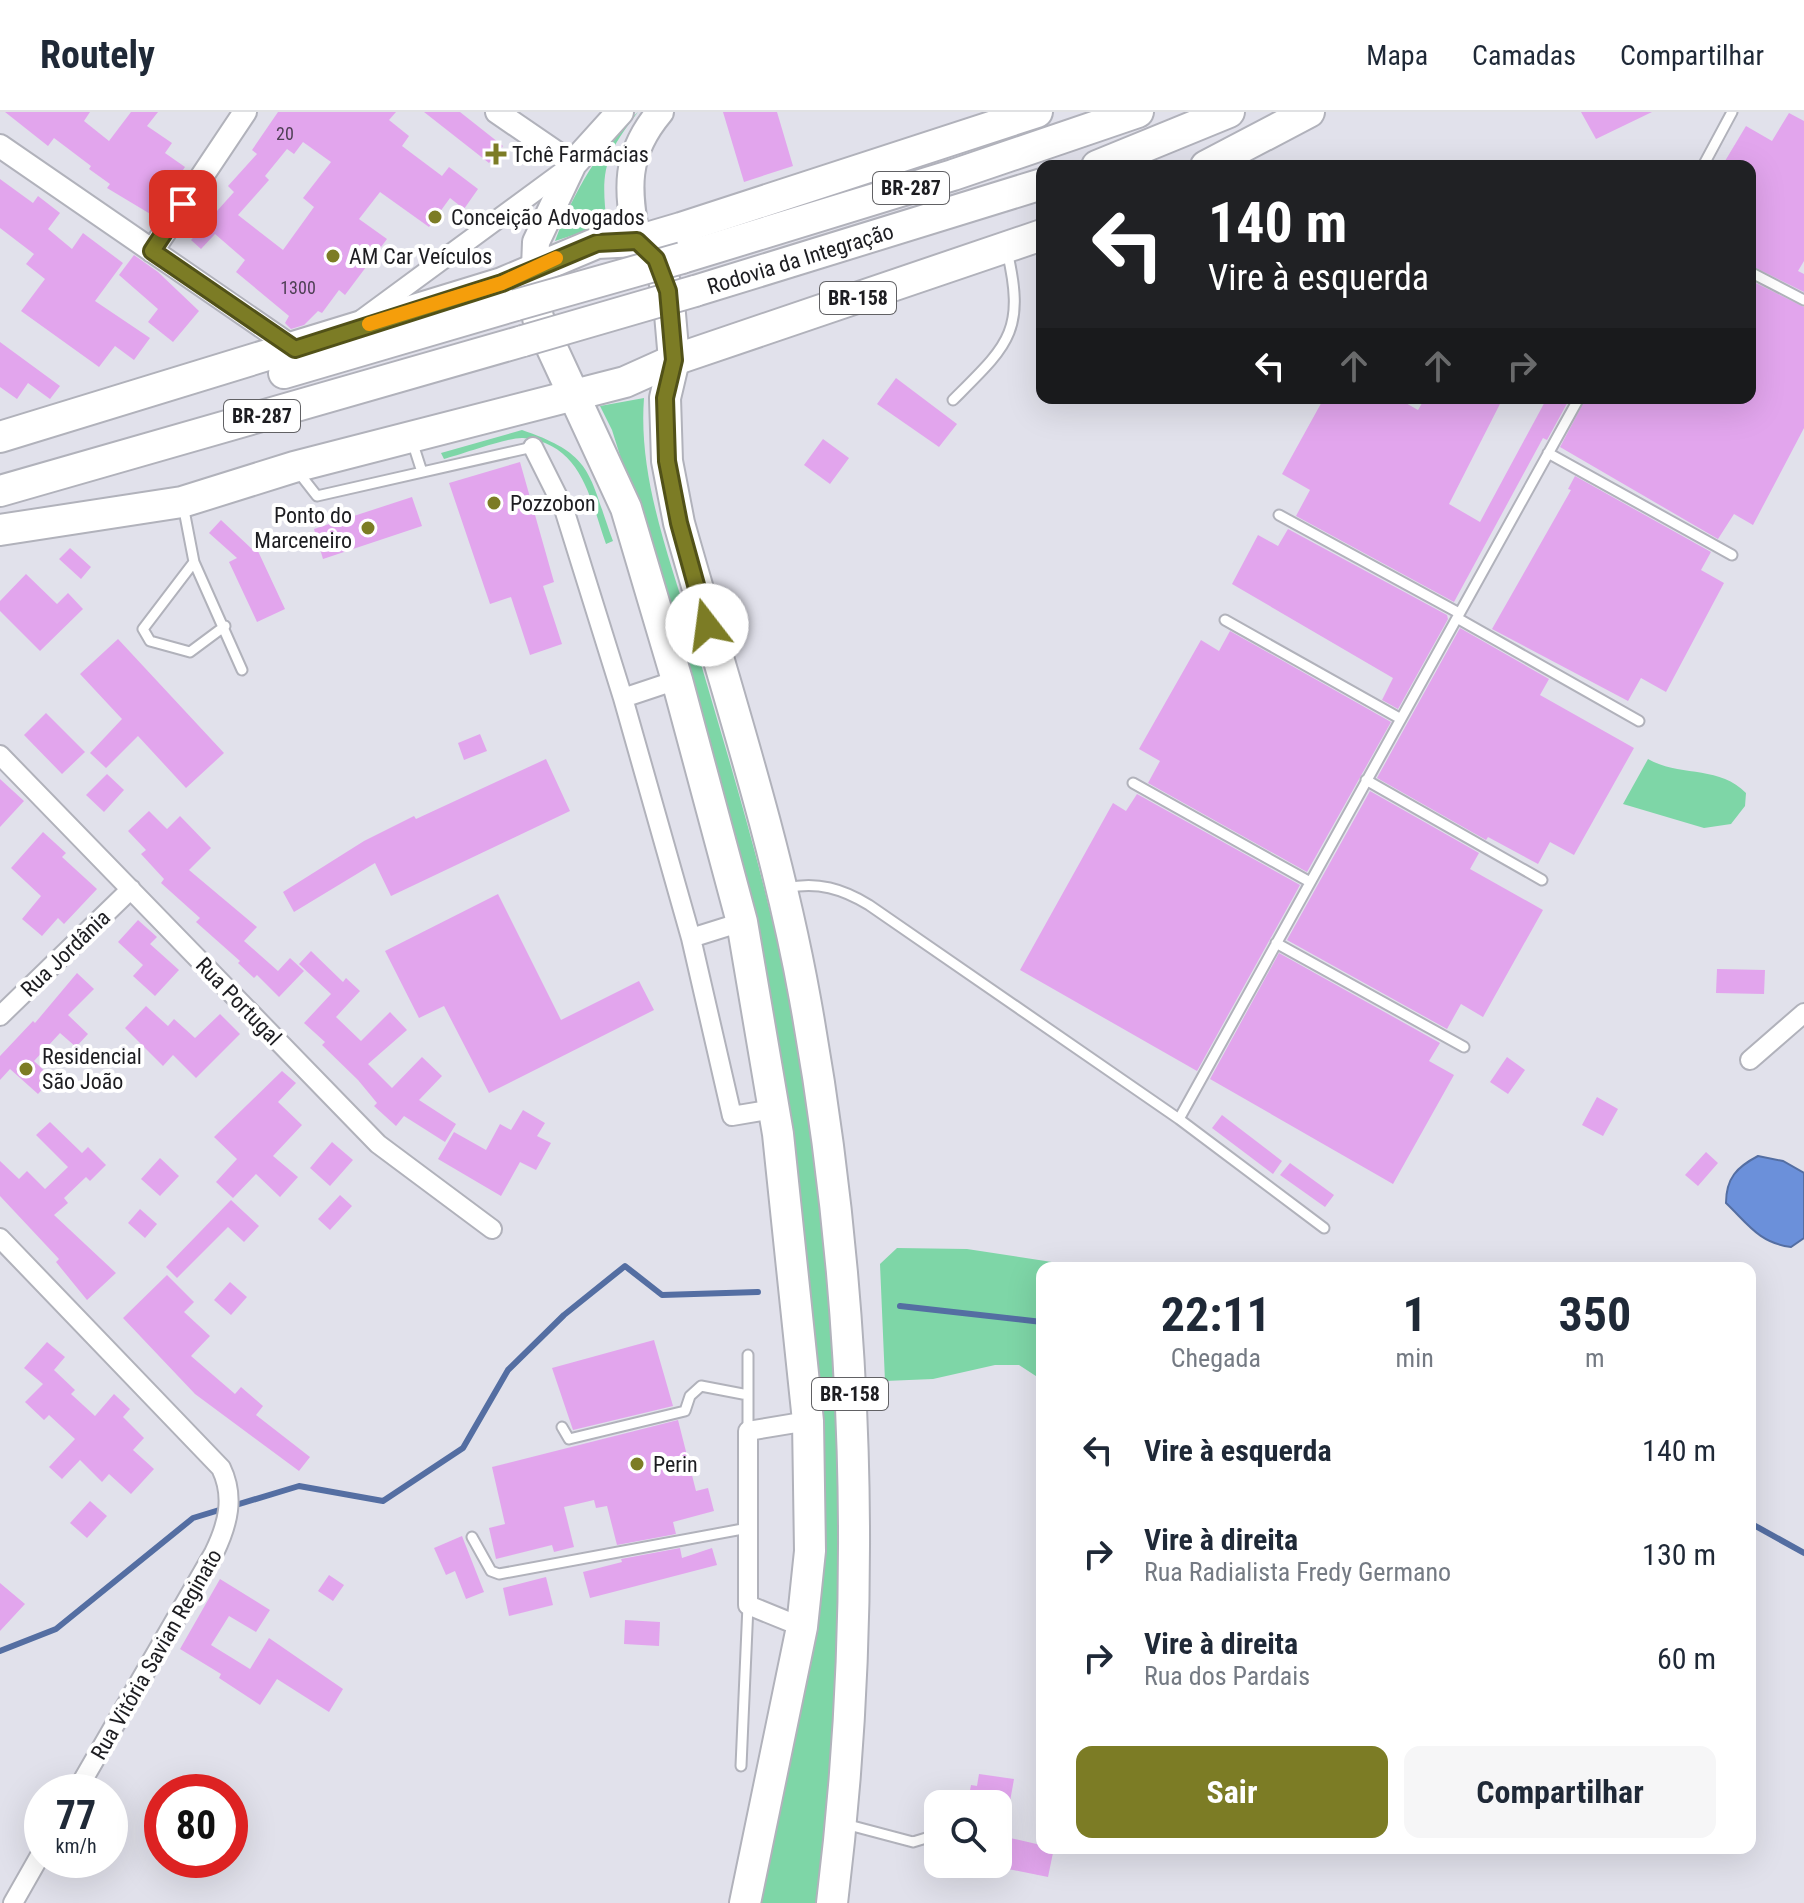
<!DOCTYPE html>
<html lang="pt">
<head>
<meta charset="utf-8">
<style>
	:root { --surface:#fff; --page:#f6f6f7; --text:#1f2937; --muted:#747a83; --line:#e0e1e3; --accent:#7c7c25 }
	body { margin:0; font-family:"Roboto Condensed",sans-serif; background:var(--page); color:var(--text); height:100vh; display:flex; flex-direction:column; font-size:30px; white-space:nowrap }
	* { box-sizing:border-box; margin:0 }
	p { font-size:26px; color:var(--muted) }
	.icon { flex:none; width:44px; height:44px; fill:none; stroke:currentColor; stroke-width:2; stroke-linecap:round; stroke-linejoin:round }
	.map { position:relative; flex:1; overflow:hidden }
	.drawer { position:absolute; left:1036px; top:1150px; width:720px; height:592px; display:flex; flex-direction:column; background:var(--surface); border-radius:16px; box-shadow:0 8px 32px #0002 }
	.drawer>* { flex:none }
	.guide { position:absolute; left:1036px; top:48px; width:720px; height:244px; border-radius:16px; box-shadow:0 8px 32px #0002; background:#202124; color:#fff; overflow:hidden }
	.fabs { position:absolute; left:924px; top:1678px; display:grid; gap:16px }
	.fabs a { display:grid; place-items:center; width:88px; height:88px; border-radius:16px; background:var(--surface); box-shadow:0 8px 32px #0002; font-size:40px }
	.speed { position:absolute; left:24px; top:1662px; display:flex; gap:16px; font-size:40px; font-weight:700; text-align:center }
	.speed>* { display:grid; place-content:center; width:104px; height:104px; border-radius:50%; background:var(--surface); box-shadow:0 8px 32px #0002; line-height:1 }
	.speed small { font-size:20px; font-weight:400 }
	.speed .limit { border:12px solid #d22; background:#fff; color:#111 }
	.pin { position:absolute; display:grid; place-items:center; width:68px; height:68px; color:#fff; margin:-34px; border-radius:16px; box-shadow:0 4px 12px #0006 }
	.me { position:absolute; width:88px; margin:-44px; rotate:345deg; stroke-linejoin:round; filter:drop-shadow(0 0 6px #0008) }
	.turn { display:flex; align-items:center; gap:28px; height:168px; padding:0 40px; font-size:36px }
	.turn .icon { width:104px; height:104px; stroke-width:2.5 }
	.turn b { display:block; font-size:56px; line-height:68px }
	.lanes { display:flex; align-items:center; height:76px; padding:0 40px; background:#0003; justify-content:center; gap:40px; direction:ltr }
	.lanes .off { opacity:.35 }
	.eta { display:flex; justify-content:space-evenly; align-items:center; height:136px; text-align:center }
	.eta b { font-size:48px; font-weight:700; line-height:56px }
	.button { display:flex; gap:16px; margin-top:auto; padding:16px 40px }
	.button a { flex:1; height:92px; border-radius:16px; background:var(--accent); color:#fff; font-size:32px; font-weight:700; line-height:92px; text-align:center }
	.button a+a { background:var(--page); color:var(--text) }
	ul { padding:0; list-style:none }
	li { display:flex; align-items:center; gap:24px; height:104px; padding:0 40px }
	li div { flex:1 }
	li b { display:block; font-size:30px }
	li em { font-style:normal }
	header { display:flex; align-items:center; gap:48px; box-sizing:border-box; height:112px; padding:0 40px; background:var(--surface); border-bottom:2px solid var(--line) }
	header strong { font-size:38px }
	nav { display:flex; gap:44px; margin-inline-start:auto; font-size:28px }
	.map>svg:first-child { display:block }
</style>
</head>
<body>
<header>
<strong>Routely</strong>
<nav><a>Mapa</a><a>Camadas</a><a>Compartilhar</a></nav>
</header>
<div class="map">
<svg width="1804" height="1791" viewBox="0 0 1804 1791">
	<rect width="100%" height="100%" fill="#e1e1eb"/>
	<!-- green -->
	<path fill="#7ed6a7" d="M638,0C605,42 600,59 607,112L555,129C574,80 599,35 638,0Z
		M644,286C638,365 669,444 691,518C721,621 753,724 777,829C832,1070 849,1323 839,1570C837,1643 824,1718 816,1791H755L801,1567L802,1114L639,404L612,318L600,294Z
		M522,318C595,343 588,362 613,429L606,432C590,387 582,331 523,326C509,325 460,343 444,347L441,341Z
		M1648,647C1679,665 1719,653 1746,681L1745,694L1731,712L1704,716L1623,692Z
		M897,1136L967,1137L1091,1156H1042V1268L1019,1253H995L933,1267L885,1269L880,1152Z"/>
	<!-- water -->
	<path fill="#6b90da" stroke="#546ea2" stroke-width="2" d="M1758,1044L1783,1049L1804,1061V1126L1791,1135C1759,1131 1748,1112 1726,1091C1726,1066 1737,1055 1758,1044Z"/>
	<g fill="none" stroke-linecap="round" stroke-linejoin="round">
		<!-- stream -->
		<path stroke="#546ea2" stroke-width="6" d="M900,1194L1042,1210
			M1750,1411L1804,1441
			M0,1539L56,1517L193,1406L299,1374L383,1389L463,1336L508,1258L564,1203L625,1154L662,1183L758,1180"/>
	</g>
	<!-- building -->
	<path fill="#e2a5ed" fill-rule="evenodd" d="M5,0H90L84,9L109,29L131,0H158L147,14L172,31L165,41L185,55L152,103L107,76L110,72L89,57L91,54L54,26L48,34Z
		M278,0H396L389,8L409,24L402,34L442,64L449,55L478,77L464,97L450,86L429,115L380,80L359,107L387,127L345,183L339,178L322,201L318,199L304,213L291,217L285,211L289,204L236,160L245,148L215,122L201,137L191,128L234,80L228,74L257,42L252,38ZM303,30L331,50L303,86L314,95L283,138L238,103L269,68L265,64L287,37L294,42Z
		M424,0H460L503,34L489,51Z
		M723,0H777L793,54L744,70Z
		M1581,0H1652L1596,27Z
		M1789,1L1804,9V149L1798,159L1804,162V180L1750,153V54H1722L1746,14L1772,29Z
		M0,67L33,91L38,84L60,101L48,117L72,137L83,121L123,151L95,189L150,226L134,248L115,234L99,255L21,199L45,167L26,152L34,142L0,116Z
		M134,143L158,160L199,199L173,230L148,210L158,197L119,163Z
		M1750,168L1804,195V316L1753,413L1734,402L1718,427L1560,335L1586,286H1712L1724,292L1727,286H1750Z
		M0,230L60,274L50,287L28,271L17,287L0,275Z
		M896,266L957,312L939,335L877,292Z
		M1324,286H1397L1418,298L1425,286H1503L1449,392L1480,410L1547,286H1570L1547,328L1543,326L1454,490L1296,404L1310,378L1282,362Z
		M823,327L849,346L830,372L804,353Z
		M520,350L554,470L543,474L562,532L530,543L511,485L490,492L449,371Z
		M1575,364L1711,440L1701,458L1724,471L1666,580L1641,566L1628,589L1492,517L1571,378L1568,377Z
		M412,385L422,414L323,447L314,417Z
		M221,408L253,438L257,437L285,497L257,510L229,450L237,446L209,421Z
		M1288,417L1447,503L1448,507L1398,597L1382,588L1393,566L1232,472L1258,423L1278,434Z
		M70,436L91,455L81,467L59,447Z
		M26,462L57,492L68,481L83,497L40,539L0,499V489Z
		M1460,516L1549,567L1540,583L1634,636L1574,743L1550,730L1538,752L1488,725L1486,728L1377,666Z
		M1230,519L1391,610L1307,760L1148,671L1160,649L1139,637L1201,528L1219,539Z
		M118,527L224,641L186,676L138,624L106,656L90,641L122,607L80,562Z
		M46,601L85,640L62,662L24,623Z
		M480,622L487,639L464,648L458,631Z
		M546,647L570,699L391,784L375,751L294,800L283,780L364,729L414,704L416,707Z
		M107,662L124,678L104,700L86,683Z
		M0,667L24,689L0,715Z
		M1370,679L1479,741L1470,757L1543,798L1483,905L1461,892L1447,917L1287,828Z
		M1137,682L1300,773L1197,959L1020,858L1113,691L1126,699Z
		M149,699L167,717L180,704L211,736L189,758L257,815L244,829L278,859L290,846L304,859L279,885L257,863L254,866L238,851L240,849L196,810L200,806L161,771L164,767L141,742L146,738L128,719Z
		M43,720L66,741L62,745L97,777L64,812L58,806L42,824L22,807L41,784L11,756Z
		M498,782L561,908L639,869L654,898L489,981L444,894L419,906L385,839Z
		M138,808L157,825L150,832L179,858L155,884L133,864L143,853L118,830Z
		M311,839L343,870L346,866L360,879L336,905L361,929L390,900L407,918L368,952L392,976L422,945L442,964L419,988L456,1012L445,1030L404,1004L396,1014L374,994L377,991L358,968L322,933L325,930L304,911L331,882L299,852Z
		M1279,841L1440,931L1429,949L1454,963L1393,1072L1210,967Z
		M1717,857L1765,858L1764,882L1716,881Z
		M77,861L94,877L68,903L88,922L76,935L60,921L34,949L52,966L38,982L10,957L0,968V944L33,909L35,911Z
		M146,894L168,914L174,907L195,926L220,902L240,922L196,966L173,943L163,954L125,916Z
		M1507,945L1525,958L1508,982L1490,970Z
		M282,959L296,971L278,990L302,1013L273,1044L298,1065L280,1085L256,1062L233,1086L216,1070L237,1047L214,1025Z
		M1597,985L1618,997L1603,1024L1582,1013Z
		M523,998L545,1011L537,1024L551,1031L536,1058L520,1050L501,1084L438,1047L454,1020L486,1038L500,1012L511,1018Z
		M1222,1003L1282,1049L1273,1062L1212,1016Z
		M50,1010L82,1041L88,1035L106,1053L90,1069L86,1065L64,1086L68,1091L54,1103L116,1161L87,1188L56,1150L59,1147L0,1084V1049L19,1067L27,1059L45,1077L68,1055L36,1023Z
		M332,1030L353,1048L330,1074L310,1056Z
		M1706,1040L1718,1051L1698,1074L1685,1063Z
		M160,1046L179,1064L160,1084L141,1067Z
		M1290,1051L1334,1083L1325,1095L1280,1063Z
		M340,1083L352,1094L330,1118L318,1107Z
		M231,1088L259,1114L244,1130L228,1115L177,1166L166,1155Z
		M140,1097L157,1112L145,1126L128,1111Z
		M167,1163L194,1190L184,1200L210,1224L191,1244L235,1282L241,1275L263,1294L256,1303L310,1345L299,1359L195,1282L123,1206Z
		M230,1170L247,1185L231,1203L214,1188Z
		M654,1228L673,1294L573,1318L552,1256Z
		M47,1230L65,1245L54,1258L75,1278L71,1282L95,1304L114,1282L130,1297L123,1305L144,1326L133,1338L154,1357L131,1382L109,1362L102,1370L80,1348L62,1367L49,1355L75,1327L49,1303L44,1308L25,1290L43,1272L24,1256Z
		M678,1308L696,1379L708,1376L714,1399L673,1410L676,1422L617,1433L607,1394L596,1396L594,1388L564,1395L574,1435L554,1440L552,1433L496,1447L489,1416L505,1412L492,1355Z
		M90,1389L107,1404L87,1426L70,1411Z
		M462,1424L484,1480L466,1487L455,1459L446,1463L434,1436Z
		M680,1436L682,1446L712,1436L717,1453L590,1486L583,1460L622,1450L621,1447Z
		M329,1463L344,1473L333,1489L318,1479Z
		M546,1465L553,1493L509,1504L503,1476Z
		M220,1467L270,1498L256,1520L229,1504L211,1533L250,1557L269,1526L343,1577L329,1600L277,1567L260,1593L219,1566L221,1562L180,1537Z
		M0,1471L25,1492L0,1519Z
		M625,1508L660,1510L659,1534L624,1532Z
		M979,1662L1014,1667L1009,1695L968,1689L971,1673L977,1674Z
		M1010,1726L1054,1736L1048,1765L1003,1756Z"/>
	<g fill="none" stroke-linecap="round" stroke-linejoin="round">
		<!-- service casing -->
		<g stroke="#b1b2bb" stroke-width="13">
			<path id="service" d="M1703,54L1732,0
				M1750,160L1804,188
				M953,288C1008,233 1026,220 1007,139
				M412,329L422,360
				M1548,341L1732,443
				M299,361L317,384L533,335
				M183,393L194,450L242,558
				M1279,403L1459,501
				M194,450L143,517L150,529L190,540L225,514
				M1457,506L1639,609
				M1225,508L1401,607
				M1366,668L1542,768
				M1133,671L1310,770
				M787,776C817,769 843,777 869,793L1179,1007L1324,1116
				M1276,831L1464,935
				M1179,1007L1579,286
				M748,1243V1319
				M562,1315L569,1327L685,1299L690,1284L701,1274L748,1283
				M472,1425L491,1459L499,1462L748,1416
				M741,1654L748,1493
				M845,1712L913,1730L936,1723"/>
		</g>
		<!-- minor casing -->
		<g stroke="#b1b2bb" stroke-width="22">
			<path id="minor" d="M362,207L570,54
				M533,335L564,397L623,586L691,826L732,1004L774,997
				M623,586L677,568
				M0,643L378,1032L492,1117
				M691,826L742,810
				M0,904L131,777
				M1750,948L1804,901
				M0,1126L221,1356C235,1385 228,1412 214,1441L76,1680
				M802,1515L748,1493V1319L808,1309
				M13,1791L42,1740"/>
		</g>
		<!-- tertiary casing -->
		<g stroke="#b1b2bb" stroke-width="26">
			<path id="tertiary" d="M497,0L573,52
				M0,34L295,237
				M152,139L245,0"/>
		</g>
		<!-- secondary casing -->
		<g stroke="#b1b2bb" stroke-width="30">
			<path id="secondary" d="M637,129C627,77 624,43 660,0
				M535,156L536,130L573,52L620,0"/>
		</g>
		<!-- trunk casing -->
		<g stroke="#b1b2bb" stroke-width="34">
			<g id="trunk">
				<path d="M1097,54L1229,0"/>
				<path d="M1206,54L1309,0"/>
				<path d="M637,129L656,147L668,179L674,248L665,286L667,349L679,411C723,568 776,726 805,887C859,1185 869,1491 832,1791"/>
				<path d="M682,146L953,63L1138,0"/>
				<path d="M535,156L532,172L538,206L626,396L677,568L742,810L778,1022L808,1309L810,1439L802,1515L745,1791"/>
				<path id="s1" d="M695,179L1042,72"/>
				<path d="M284,261L516,193"/>
				<path d="M0,325L502,171L597,131L637,129L681,116L1037,0"/>
				<path d="M0,379L523,229"/>
				<path d="M0,418L182,390L294,355L625,270L674,248L1042,123"/>
			</g>
		</g>
		<!-- service -->
		<use href="#service" stroke="#fff" stroke-width="9"/>
		<!-- minor -->
		<use href="#minor" stroke="#fff" stroke-width="18"/>
		<!-- tertiary -->
		<use href="#tertiary" stroke="#fff" stroke-width="22"/>
		<!-- secondary -->
		<use href="#secondary" stroke="#fff" stroke-width="26"/>
		<!-- trunk -->
		<use href="#trunk" stroke="#fff" stroke-width="30"/>
		<!-- trunk-bridge casing -->
		<g stroke="#b1b2bb" stroke-width="34" stroke-linecap="butt">
			<path id="trunk-bridge" d="M516,193L682,146
				M523,229L695,179"/>
		</g>
		<!-- trunk-bridge -->
		<use href="#trunk-bridge" stroke="#fff" stroke-width="30"/>
	</g>
	<g fill="none" stroke-linecap="round" stroke-linejoin="round">
		<!-- route casing -->
		<g stroke="#515118" stroke-width="20">
			<path id="route" d="M183,92L152,139L295,237L502,171L597,131L637,129L656,147L668,179L674,248L665,286L667,349L679,411L707,513"/>
		</g>
		<!-- route -->
		<use href="#route" stroke="#7c7c25" stroke-width="14"/>
		<!-- slow -->
		<path stroke="#f59e0b" stroke-width="14" d="M369,212L502,171L556,146"/>
	</g>
	<!-- markers -->
	<g fill="#7c7c25" stroke="#fff" stroke-width="3">
		<path d="M492 30h8v8h8v8h-8v8h-8v-8h-8v-8h8z"/>
		<circle cx="435" cy="105" r="8"/>
		<circle cx="333" cy="144" r="8"/>
		<circle cx="494" cy="391" r="8"/>
		<circle cx="368" cy="416" r="8"/>
		<circle cx="26" cy="957" r="8"/>
		<circle cx="637" cy="1352" r="8"/>
	</g>
	<g text-anchor="middle" stroke-width="8" stroke-linejoin="round" paint-order="stroke">
		<!-- number labels -->
		<g font-size="18" fill="#4e3f54">
			<text x="285" y="28">20</text>
			<text x="298" y="182">1300</text>
		</g>
		<!-- shield labels -->
		<g fill="#fff" stroke="#616164" stroke-width="2">
			<rect x="873" y="60" width="76" height="32" rx="6"/>
			<rect x="820" y="170" width="76" height="32" rx="6"/>
			<rect x="224" y="288" width="76" height="32" rx="6"/>
			<rect x="812" y="1266" width="76" height="32" rx="6"/>
		</g>
		<g font-size="20" font-weight="bold" fill="#1d1d21">
			<text x="911" y="83">BR-287</text>
			<text x="858" y="193">BR-158</text>
			<text x="262" y="311">BR-287</text>
			<text x="850" y="1289">BR-158</text>
		</g>
		<!-- poi labels -->
		<g font-size="22" fill="#1d1d21" stroke="#fff" text-anchor="start">
			<text x="512" y="50">Tchê Farmácias</text>
			<text x="451" y="113">Conceição Advogados</text>
			<text x="349" y="152">AM Car Veículos</text>
			<text x="510" y="399">Pozzobon</text>
			<text x="352" y="411" text-anchor="end">Ponto do<tspan x="352" dy="25">Marceneiro</tspan></text>
			<text x="42" y="952">Residencial<tspan x="42" dy="25">São João</tspan></text>
			<text x="653" y="1360">Perin</text>
		</g>
		<!-- street labels -->
		<g font-size="22" fill="#1d1d21" stroke="#fff">
			<text dy="8" stroke="none"><textPath href="#s1" startOffset="110">Rodovia da Integração</textPath></text>
			<text transform="translate(65 841) rotate(-44)" y="8">Rua Jordânia</text>
			<text transform="translate(239 889) rotate(46)" y="8">Rua Portugal</text>
			<text transform="translate(156 1542) rotate(-60)" y="8">Rua Vitória Savian Reginato</text>
		</g>
	</g>
</svg>
<div class="fabs">
<a><svg class="icon" aria-label="search" viewBox="0 0 24 24"><circle cx="10" cy="10" r="6"/><path d="M15 15l6 6"/></svg></a>
</div>
<div class="speed"><div>77<small>km/h</small></div><div class="limit">80</div></div>
<div class="pin" style="left:183px;top:92px;background:#d93025"><svg class="icon" aria-label="arrive" viewBox="0 0 24 24"><path d="M6 21V4h12l-3 4 3 4H6"/></svg></div>
<svg class="me" style="left:707px;top:513px" viewBox="-20 -20 40 40"><circle r="19" fill="#fff"/><path d="M0-13L10 11 0 6-10 11z" fill="#7c7c25"/></svg>
<div class="guide">
<div class="turn"><svg class="icon" aria-label="left" viewBox="0 0 24 24"><path d="M17 20v-9H6M10 6l-5 5 5 5"/></svg><div><b>140 m</b>Vire à esquerda</div></div>
<div class="lanes"><svg class="icon" aria-label="left" viewBox="0 0 24 24"><path d="M17 20v-9H6M10 6l-5 5 5 5"/></svg><svg class="icon off" aria-label="ahead" viewBox="0 0 24 24"><path d="M12 20V5M6 11l6-6 6 6"/></svg><svg class="icon off" aria-label="ahead" viewBox="0 0 24 24"><path d="M12 20V5M6 11l6-6 6 6"/></svg><svg class="icon off" aria-label="right" viewBox="0 0 24 24"><path d="M7 20v-9h11M14 6l5 5-5 5"/></svg></div>
</div>
<section class="drawer">
<div class="eta">
<div><b>22:11</b><p>Chegada</p></div>
<div><b>1</b><p>min</p></div>
<div><b>350</b><p>m</p></div>
</div>
<ul>
<li><svg class="icon" aria-label="left" viewBox="0 0 24 24"><path d="M17 20v-9H6M10 6l-5 5 5 5"/></svg><div><b>Vire à esquerda</b></div><em>140 m</em></li>
<li><svg class="icon" aria-label="right" viewBox="0 0 24 24"><path d="M7 20v-9h11M14 6l5 5-5 5"/></svg><div><b>Vire à direita</b><p>Rua Radialista Fredy Germano</p></div><em>130 m</em></li>
<li><svg class="icon" aria-label="right" viewBox="0 0 24 24"><path d="M7 20v-9h11M14 6l5 5-5 5"/></svg><div><b>Vire à direita</b><p>Rua dos Pardais</p></div><em>60 m</em></li>
</ul>
<div class="button"><a>Sair</a><a>Compartilhar</a></div>
</section>
</div>
</body>
</html>
